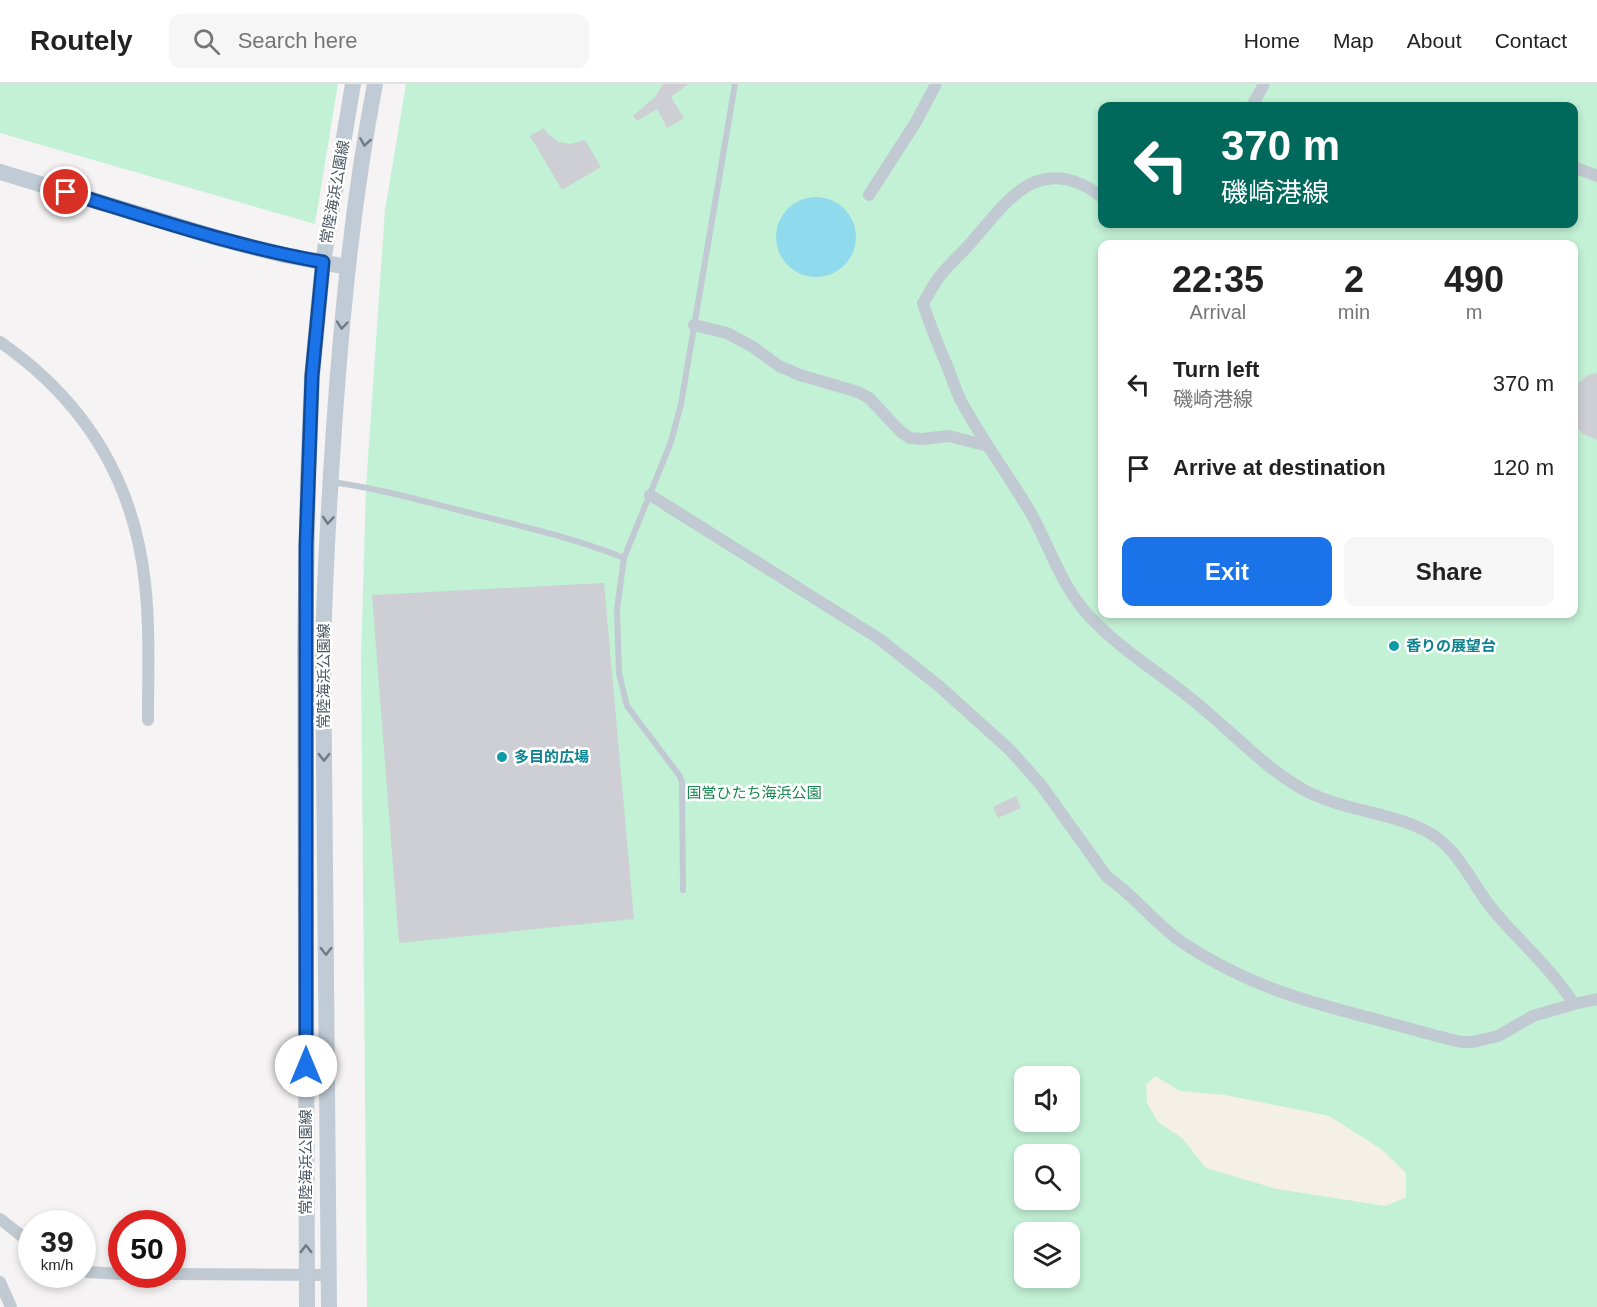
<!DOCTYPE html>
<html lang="en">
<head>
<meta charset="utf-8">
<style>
	:root { --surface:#fff; --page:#f6f6f6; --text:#222; --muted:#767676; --line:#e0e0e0; --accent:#1a73e8 }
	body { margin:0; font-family:Helvetica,"Noto Sans JP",sans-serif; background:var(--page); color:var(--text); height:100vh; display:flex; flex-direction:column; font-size:22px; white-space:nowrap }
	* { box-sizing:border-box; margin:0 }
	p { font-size:20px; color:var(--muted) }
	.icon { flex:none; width:33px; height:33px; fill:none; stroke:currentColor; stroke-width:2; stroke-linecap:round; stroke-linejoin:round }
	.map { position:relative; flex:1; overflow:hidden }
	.details { position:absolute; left:1098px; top:156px; width:480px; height:378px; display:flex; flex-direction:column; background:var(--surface); border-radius:12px; box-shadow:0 3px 9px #0003 }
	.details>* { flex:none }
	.hud { position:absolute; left:1098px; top:18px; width:480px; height:126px; border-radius:12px; box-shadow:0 3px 9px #0003; background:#00695c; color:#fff; overflow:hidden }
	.buttons { position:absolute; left:1014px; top:982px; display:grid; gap:12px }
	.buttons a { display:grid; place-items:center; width:66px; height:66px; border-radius:12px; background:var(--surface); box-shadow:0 3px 9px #0003; font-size:30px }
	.speed { position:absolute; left:18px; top:1126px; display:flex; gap:12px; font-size:30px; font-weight:700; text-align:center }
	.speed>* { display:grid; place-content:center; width:78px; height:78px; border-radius:50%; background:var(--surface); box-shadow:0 3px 9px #0003; line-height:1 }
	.speed small { font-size:15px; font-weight:400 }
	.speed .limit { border:9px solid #d22; background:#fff; color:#111 }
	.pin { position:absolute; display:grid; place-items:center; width:51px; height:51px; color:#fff; margin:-26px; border:3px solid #fff; border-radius:50%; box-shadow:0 2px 6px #0007 }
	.me { position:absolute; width:66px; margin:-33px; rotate:0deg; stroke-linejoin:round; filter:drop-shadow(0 0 4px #0008) }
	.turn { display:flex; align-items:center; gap:21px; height:126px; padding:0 24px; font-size:27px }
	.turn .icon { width:78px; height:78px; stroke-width:2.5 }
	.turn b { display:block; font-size:42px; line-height:51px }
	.eta { display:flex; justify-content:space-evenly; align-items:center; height:102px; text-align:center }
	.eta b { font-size:36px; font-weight:700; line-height:42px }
	.cta { display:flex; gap:12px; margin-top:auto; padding:12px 24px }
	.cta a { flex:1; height:69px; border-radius:12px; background:var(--accent); color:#fff; font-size:24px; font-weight:700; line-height:69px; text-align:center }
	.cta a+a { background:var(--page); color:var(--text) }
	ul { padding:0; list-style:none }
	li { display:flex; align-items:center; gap:18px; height:84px; padding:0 24px }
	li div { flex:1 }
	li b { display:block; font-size:22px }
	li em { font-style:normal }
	header { display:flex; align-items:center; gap:36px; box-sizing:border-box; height:84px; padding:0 30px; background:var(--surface); border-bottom:2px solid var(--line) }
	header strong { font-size:28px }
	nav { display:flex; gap:33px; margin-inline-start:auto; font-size:21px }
	.search { width:420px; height:54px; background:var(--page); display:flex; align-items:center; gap:15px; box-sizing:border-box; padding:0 21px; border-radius:12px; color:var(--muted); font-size:22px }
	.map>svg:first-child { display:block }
</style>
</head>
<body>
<header>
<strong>Routely</strong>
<div class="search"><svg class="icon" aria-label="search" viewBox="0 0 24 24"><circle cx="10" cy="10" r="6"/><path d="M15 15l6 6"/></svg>Search here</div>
<nav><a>Home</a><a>Map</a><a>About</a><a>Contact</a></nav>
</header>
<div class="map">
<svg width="1597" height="1223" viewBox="0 0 1597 1223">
	<rect width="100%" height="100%" fill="#f5f3f3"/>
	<!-- green -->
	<path fill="#c3f1d5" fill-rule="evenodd" d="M0,0H338L315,140L0,49Z
		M406,0H1597V1223H367L361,577L366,403L385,126ZM1102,22H1574V140H1102ZM1102,160H1574V530H1102ZM1024,993H1070V1038H1024ZM1024,1071H1070V1116H1024ZM1024,1149H1070V1194H1024Z"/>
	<!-- sand -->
	<path fill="#f5f0e5" d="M1155,992L1180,1007L1225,1011L1329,1032L1381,1065L1406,1089V1113L1386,1122L1277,1105L1206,1084L1182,1054L1158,1038L1147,1019L1146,1001Z"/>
	<!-- water -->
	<path fill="#90daee" d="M776 153a40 40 0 1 1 80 0a40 40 0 1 1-80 0Z"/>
	<!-- building -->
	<path fill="#cdcfd5" d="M663,0H688L671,13L684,34L667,44L657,25L637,37L633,32L655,13Z
		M544,44L548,50L559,58L571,60L585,56L601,83L562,106L530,52Z
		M1597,289V356L1583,350L1574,339V303L1588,291Z
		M604,499L634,835L399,859L372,511Z
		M1387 562a7 7 0 1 1 14 0a7 7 0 1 1-14 0Z
		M1016,712L1021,724L998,734L993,723Z"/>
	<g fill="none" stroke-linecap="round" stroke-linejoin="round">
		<!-- lane -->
		<path stroke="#c1cad2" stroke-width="6" d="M332,398C376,404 419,416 462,427C517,441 571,453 624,474
			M683,806L682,698L679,691L627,622L619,589L617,525L624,474L671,358L681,320L735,0"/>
		<!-- street -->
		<path stroke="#c1cad2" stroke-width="12" d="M1252,22L1264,0
			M1574,83L1597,92
			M869,111L916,38L936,0
			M1102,113C1084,99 1062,89 1038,97C1011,106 987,141 968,162C958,173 946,183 937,196C932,203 928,212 923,219C930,242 939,263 948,284C952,295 956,307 961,317C982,356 1009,392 1032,431C1051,466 1062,504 1091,534C1125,570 1170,595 1207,628C1239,655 1271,689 1308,708C1346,727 1389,728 1426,747C1458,763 1471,799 1493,826C1520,858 1551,884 1574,920L1597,915
			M694,241L727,249L753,263L779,282L800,291L858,308L869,314L901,348L910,354L922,355L949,352L988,362
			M0,258C85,317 134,396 145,499C150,544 148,591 148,636
			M650,411L878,554L939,602L1010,666L1041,701L1107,793C1135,812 1155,840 1183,859C1248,902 1307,918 1382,937C1408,944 1434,952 1461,958H1473L1498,952L1533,932L1574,920
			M0,1135L32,1160
			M82,1185L88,1188L122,1190
			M172,1190L328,1191
			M0,1198L11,1223"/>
		<!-- secondary -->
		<path stroke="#c1cbd6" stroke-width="16" d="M0,88L221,155L284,171L347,183
			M307,1223L305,563L308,395L312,292L323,178L353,0
			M329,1223L323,563C325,490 329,417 334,344C342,229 353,114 375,0"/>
	</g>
	<!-- one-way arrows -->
	<defs><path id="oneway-chevron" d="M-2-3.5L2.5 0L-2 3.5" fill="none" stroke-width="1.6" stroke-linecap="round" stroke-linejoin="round" transform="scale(1.5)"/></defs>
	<g stroke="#6e7984">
		<use href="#oneway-chevron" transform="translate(365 58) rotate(99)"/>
		<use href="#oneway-chevron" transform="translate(342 241) rotate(95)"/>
		<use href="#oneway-chevron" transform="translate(328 436) rotate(94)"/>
		<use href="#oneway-chevron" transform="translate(324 673) rotate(90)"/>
		<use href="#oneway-chevron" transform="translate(326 867) rotate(90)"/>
		<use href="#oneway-chevron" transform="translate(306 1165) rotate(-90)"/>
	</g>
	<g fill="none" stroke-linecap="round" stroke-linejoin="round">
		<!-- route casing -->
		<g stroke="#114b97" stroke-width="15">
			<path id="route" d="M66,108C151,134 236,163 323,178L312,292L306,462V982"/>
		</g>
		<!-- route -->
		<use href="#route" stroke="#1a73e8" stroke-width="10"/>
	</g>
	<!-- markers -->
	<g fill="#0f9aa8" stroke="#fff" stroke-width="2">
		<circle cx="1394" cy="562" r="6"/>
		<circle cx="502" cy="673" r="6"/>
	</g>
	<g text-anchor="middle" stroke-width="5" stroke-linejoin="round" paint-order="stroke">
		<!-- street labels -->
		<g font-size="15" fill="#4a5661" stroke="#fff">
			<text transform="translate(335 108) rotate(-80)" y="5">常陸海浜公園線</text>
			<text transform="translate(324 592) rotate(-90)" y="5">常陸海浜公園線</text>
			<text transform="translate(306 1078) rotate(-90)" y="5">常陸海浜公園線</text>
		</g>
		<!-- culture labels -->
		<g font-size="15" font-weight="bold" fill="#0d838f" stroke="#fff" text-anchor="start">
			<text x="1406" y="567">香りの展望台</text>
			<text x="514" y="678">多目的広場</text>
		</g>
		<!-- park labels -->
		<g font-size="15" fill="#17864f" stroke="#fff">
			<text x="754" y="714">国営ひたち海浜公園</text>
		</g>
	</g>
</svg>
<div class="buttons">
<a><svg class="icon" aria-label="sound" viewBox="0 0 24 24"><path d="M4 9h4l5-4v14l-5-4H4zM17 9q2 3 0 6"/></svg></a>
<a><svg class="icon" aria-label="search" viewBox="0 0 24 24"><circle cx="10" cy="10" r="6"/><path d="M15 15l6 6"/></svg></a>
<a><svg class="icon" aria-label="layers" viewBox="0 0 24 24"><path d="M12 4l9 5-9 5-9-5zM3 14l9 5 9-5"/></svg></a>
</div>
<div class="speed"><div>39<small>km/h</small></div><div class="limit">50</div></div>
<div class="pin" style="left:66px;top:108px;background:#d93025"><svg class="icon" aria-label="arrive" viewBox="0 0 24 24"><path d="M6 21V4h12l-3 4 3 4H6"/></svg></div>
<svg class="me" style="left:306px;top:982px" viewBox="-20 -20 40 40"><circle r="19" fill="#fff"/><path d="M0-13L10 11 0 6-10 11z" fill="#1a73e8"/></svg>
<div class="hud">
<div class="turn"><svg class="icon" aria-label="left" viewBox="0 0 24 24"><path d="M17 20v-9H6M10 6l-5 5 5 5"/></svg><div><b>370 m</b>磯崎港線</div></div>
</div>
<section class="details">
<div class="eta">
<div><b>22:35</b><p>Arrival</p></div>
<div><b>2</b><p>min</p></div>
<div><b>490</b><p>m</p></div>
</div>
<ul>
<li><svg class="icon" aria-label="left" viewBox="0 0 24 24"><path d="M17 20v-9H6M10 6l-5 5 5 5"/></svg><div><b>Turn left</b><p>磯崎港線</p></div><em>370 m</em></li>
<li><svg class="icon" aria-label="arrive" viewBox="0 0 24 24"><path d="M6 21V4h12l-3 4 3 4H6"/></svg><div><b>Arrive at destination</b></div><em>120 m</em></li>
</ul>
<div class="cta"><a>Exit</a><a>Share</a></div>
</section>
</div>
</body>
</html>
